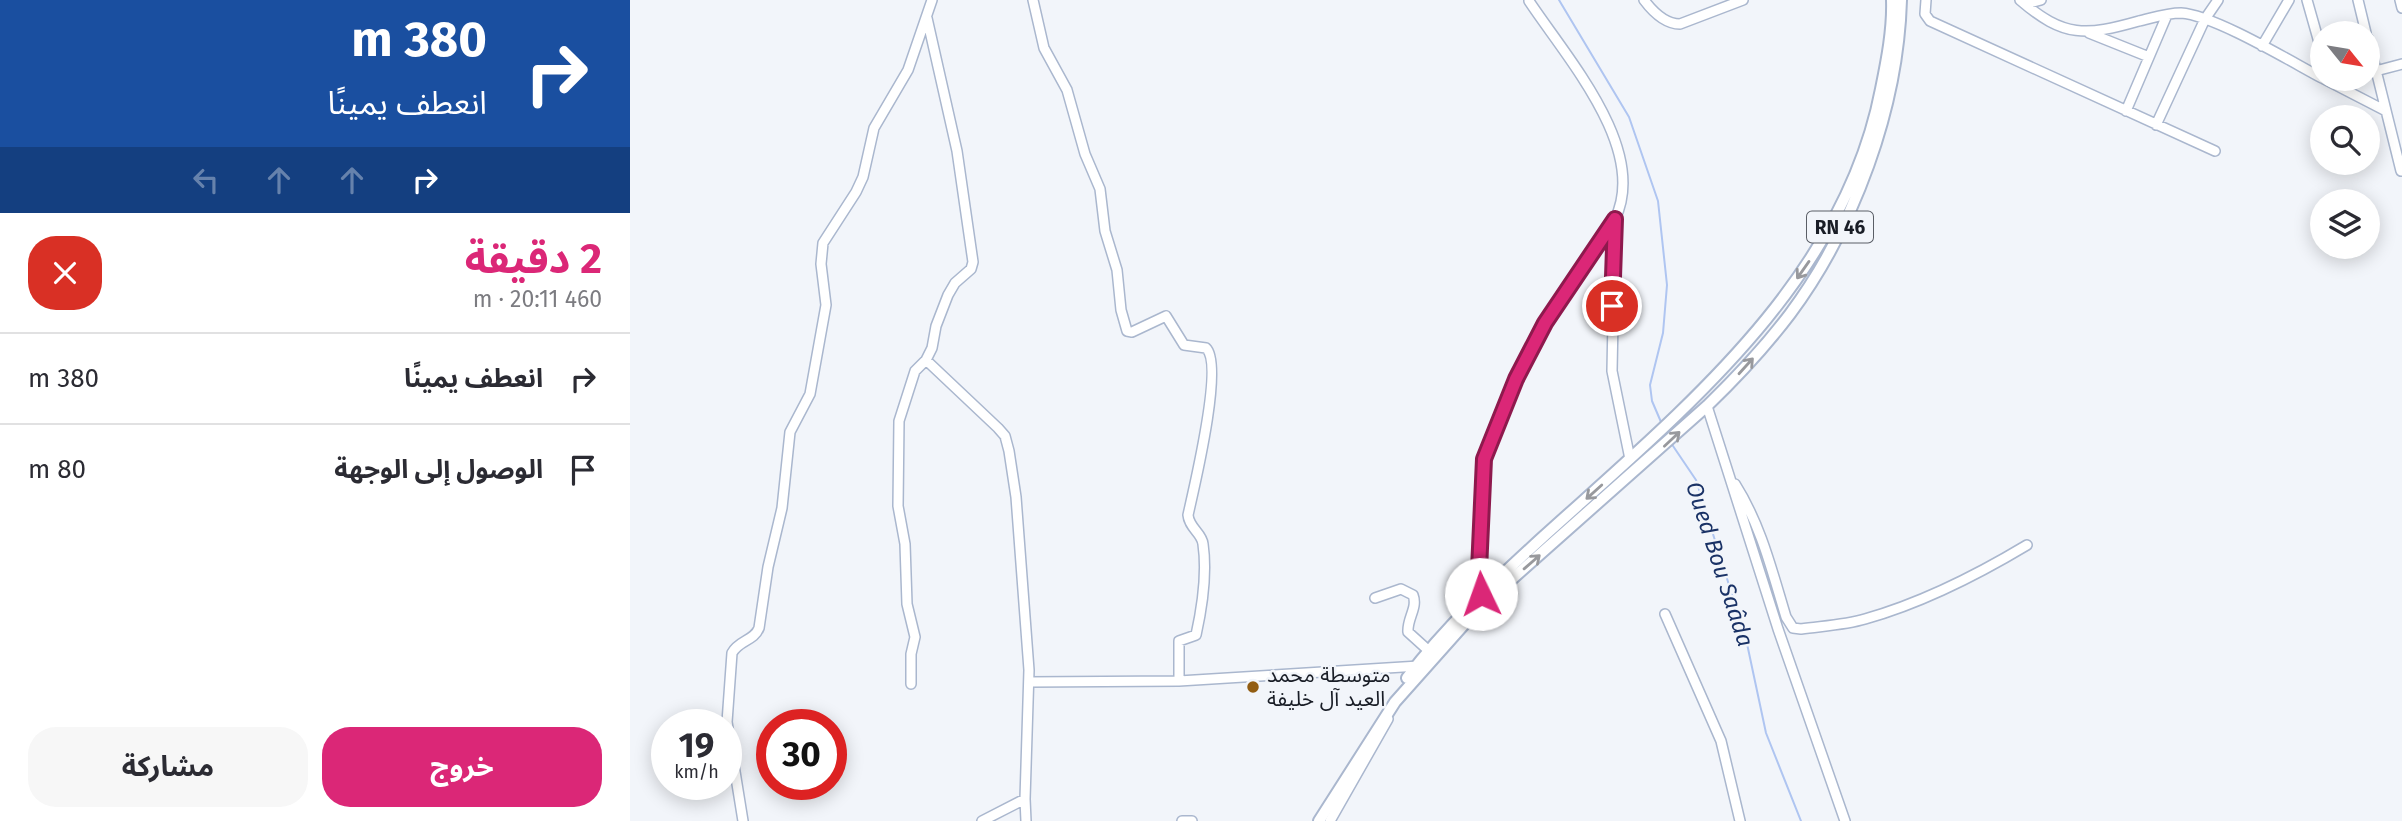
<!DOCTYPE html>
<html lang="ar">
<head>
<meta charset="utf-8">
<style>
	:root { --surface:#fff; --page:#f7f7f7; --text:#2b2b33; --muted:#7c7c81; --line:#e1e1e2; --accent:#db2777 }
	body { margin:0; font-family:"Fira Sans","Noto Sans Arabic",sans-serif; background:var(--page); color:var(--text); direction:rtl; height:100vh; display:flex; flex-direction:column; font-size:26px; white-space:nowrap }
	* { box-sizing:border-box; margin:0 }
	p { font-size:23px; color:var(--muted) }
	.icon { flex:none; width:38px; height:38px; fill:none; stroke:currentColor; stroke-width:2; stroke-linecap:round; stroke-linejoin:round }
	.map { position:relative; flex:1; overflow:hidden; direction:ltr }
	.side { display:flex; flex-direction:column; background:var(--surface); width:630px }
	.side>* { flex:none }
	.guide { background:#1a4fa0; color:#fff; overflow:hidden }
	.needle { width:46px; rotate:120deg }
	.tools { position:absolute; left:1680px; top:21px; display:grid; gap:14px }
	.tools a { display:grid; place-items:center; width:70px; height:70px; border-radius:50%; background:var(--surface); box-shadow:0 4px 18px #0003; font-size:35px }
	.speed { position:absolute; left:21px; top:709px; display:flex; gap:14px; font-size:35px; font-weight:700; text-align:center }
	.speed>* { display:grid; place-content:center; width:91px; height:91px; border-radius:50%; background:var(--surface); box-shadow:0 4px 18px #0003; line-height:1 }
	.speed small { font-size:18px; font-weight:400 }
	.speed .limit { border:10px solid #d22; background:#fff; color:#111 }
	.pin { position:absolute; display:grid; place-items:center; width:60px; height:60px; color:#fff; margin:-30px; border:4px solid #fff; border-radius:50%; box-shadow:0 2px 7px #0007 }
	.me { position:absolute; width:77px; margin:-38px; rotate:357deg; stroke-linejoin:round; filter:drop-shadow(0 0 5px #0008) }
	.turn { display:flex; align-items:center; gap:24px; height:147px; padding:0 28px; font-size:32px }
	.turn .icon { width:91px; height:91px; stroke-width:2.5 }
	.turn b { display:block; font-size:49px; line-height:60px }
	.lanes { display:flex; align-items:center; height:66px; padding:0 28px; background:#0003; justify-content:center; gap:35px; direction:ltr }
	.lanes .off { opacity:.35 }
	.round { display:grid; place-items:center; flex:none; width:74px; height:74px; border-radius:28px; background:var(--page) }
	.head { display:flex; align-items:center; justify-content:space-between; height:119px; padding:0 28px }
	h1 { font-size:42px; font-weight:700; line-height:52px; color:var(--accent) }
	.primary-button { display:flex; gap:14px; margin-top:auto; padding:14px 28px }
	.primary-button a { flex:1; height:80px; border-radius:28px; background:var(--accent); color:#fff; font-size:28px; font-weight:700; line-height:80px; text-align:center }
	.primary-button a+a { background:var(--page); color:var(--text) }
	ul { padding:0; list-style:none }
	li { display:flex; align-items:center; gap:21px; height:91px; padding:0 28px; border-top:2px solid var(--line) }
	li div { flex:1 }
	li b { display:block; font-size:26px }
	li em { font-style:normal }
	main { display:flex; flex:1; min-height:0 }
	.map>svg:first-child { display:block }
</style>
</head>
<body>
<main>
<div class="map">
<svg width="1772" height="821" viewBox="0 0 1772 821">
	<rect width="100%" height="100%" fill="#f2f5fa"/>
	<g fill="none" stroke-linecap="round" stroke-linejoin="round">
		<!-- stream -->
		<path stroke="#afc5f1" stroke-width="2" d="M929,0L999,117L1028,201L1037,285L1033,333L1020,385L1022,401L1031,422
			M1041,443L1066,480L1116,639L1136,733L1171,821"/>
		<!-- minor casing -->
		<g stroke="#aab7ce" stroke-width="12">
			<path id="minor" d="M403,0L414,48L437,90L455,154L470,189L475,231L487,270L491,310L497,331L502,332L536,316L554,345L576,348C594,364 564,488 558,515C559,528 572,533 573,544C577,572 572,608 566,635L549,641V681
				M1014,0C1023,12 1035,24 1050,24L1113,0
				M1296,0L1295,14L1300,21L1585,151
				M1390,0C1434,38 1456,36 1509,21C1522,18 1537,13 1551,13C1584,15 1660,61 1692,78
				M1677,0L1692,53
				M1728,0L1736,33
				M1770,0L1772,8
				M1395,4L1411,0
				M1459,33L1519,57
				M1738,38L1771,171
				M1632,46L1659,0
				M1738,73L1772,64
				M1694,79L1756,111
				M1704,84L1720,79
				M1496,111L1537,15
				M1526,125L1575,19L1588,0
				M985,219L982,371L1000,459
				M296,360L368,428L375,436L379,451L386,497L399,670L395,799L352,821
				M1077,406L1148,629L1215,821
				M1105,484C1131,525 1142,571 1156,617L1163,628L1171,629C1192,626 1215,625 1235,619C1292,603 1347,575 1397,545
				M851,595L849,571L854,459L886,379L914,323L985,219C1019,149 936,57 899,1
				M745,598L771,589L783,595C788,608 777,618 778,632L799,651
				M1035,614L1091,741L1110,821
				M399,682L549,681L789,666
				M281,684V654L285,637L277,604L275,544L268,506L269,421L285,371L296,360L302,348L306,326L318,295L325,283L341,269L343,262L327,151L297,18
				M395,799L396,821
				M113,821L97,722L102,653C109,640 124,641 129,628L138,567L152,508L160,432L180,394L196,305L191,264L193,243L226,192L233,177L244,128L278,70L302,0
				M552,821H562
				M700,821L758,719"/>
		</g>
		<!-- major casing -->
		<g stroke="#aab7ce" stroke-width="14">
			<path id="major" d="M777,678C816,626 865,581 913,537C1051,412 1214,282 1251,89C1257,60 1263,29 1262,0
				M689,821L765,702L846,611L1077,406C1107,377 1135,347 1160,314C1224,228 1268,108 1271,0"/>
		</g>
		<!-- minor -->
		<use href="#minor" stroke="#fff" stroke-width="9"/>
		<!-- major -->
		<use href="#major" stroke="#fff" stroke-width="10"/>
	</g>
	<!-- one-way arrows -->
	<defs><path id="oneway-shaft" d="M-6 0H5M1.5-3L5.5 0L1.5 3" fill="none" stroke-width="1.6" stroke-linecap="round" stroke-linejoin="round" transform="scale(1.75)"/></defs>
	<g stroke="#98999d">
		<use href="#oneway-shaft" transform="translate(1173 270) rotate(125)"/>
		<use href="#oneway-shaft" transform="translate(1116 366) rotate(-48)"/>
		<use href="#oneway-shaft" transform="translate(1042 439) rotate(-43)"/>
		<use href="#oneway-shaft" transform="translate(964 492) rotate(138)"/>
		<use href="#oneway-shaft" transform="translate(902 562) rotate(-41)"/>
	</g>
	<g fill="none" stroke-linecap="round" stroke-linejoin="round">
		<!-- route casing -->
		<g stroke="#8e194d" stroke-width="18">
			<path id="route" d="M851,594L849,570L854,459L886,379L915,323L985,219L982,306"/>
		</g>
		<!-- route -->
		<use href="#route" stroke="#db2777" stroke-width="12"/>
	</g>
	<!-- markers -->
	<circle fill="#925d12" stroke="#f2f5fa" stroke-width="2.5" cx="623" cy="687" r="7"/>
	<g text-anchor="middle" stroke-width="5" stroke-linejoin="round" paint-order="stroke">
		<!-- shield labels -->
		<rect fill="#f2f5fa" stroke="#5a5e66" stroke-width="2" x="1177" y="211.5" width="66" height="31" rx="5"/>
		<g font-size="19" font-weight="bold" fill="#191d26">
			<text x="1210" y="234">RN 46</text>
		</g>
		<!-- poi labels -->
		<g font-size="21" fill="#191d26" stroke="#f2f5fa" text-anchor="start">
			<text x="637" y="682">متوسطة محمد<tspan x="637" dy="24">العيد آل خليفة</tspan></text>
		</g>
		<!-- water labels -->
		<g font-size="23" font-style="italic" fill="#1a3266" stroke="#f2f5fa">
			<text transform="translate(1090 564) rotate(72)" y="8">Oued Bou Saâda</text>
		</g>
	</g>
</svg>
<div class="tools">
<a><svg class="needle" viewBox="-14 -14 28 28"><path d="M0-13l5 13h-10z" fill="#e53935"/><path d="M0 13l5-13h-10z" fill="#7c7c81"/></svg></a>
<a><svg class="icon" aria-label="search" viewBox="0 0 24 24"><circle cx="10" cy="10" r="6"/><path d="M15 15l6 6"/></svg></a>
<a><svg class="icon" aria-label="layers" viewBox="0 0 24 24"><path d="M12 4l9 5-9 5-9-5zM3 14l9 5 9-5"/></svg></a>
</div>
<div class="speed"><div>19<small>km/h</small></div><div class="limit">30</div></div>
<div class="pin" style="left:982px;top:306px;background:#d93025"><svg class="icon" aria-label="arrive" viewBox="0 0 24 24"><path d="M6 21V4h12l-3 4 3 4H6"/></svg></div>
<svg class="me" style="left:851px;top:594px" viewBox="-20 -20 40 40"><circle r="19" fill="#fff"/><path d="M0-13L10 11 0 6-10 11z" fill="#db2777"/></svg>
</div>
<section class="side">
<div class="guide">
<div class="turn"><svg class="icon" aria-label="right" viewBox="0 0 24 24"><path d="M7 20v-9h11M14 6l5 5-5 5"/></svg><div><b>380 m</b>انعطف يمينًا</div></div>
<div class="lanes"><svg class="icon off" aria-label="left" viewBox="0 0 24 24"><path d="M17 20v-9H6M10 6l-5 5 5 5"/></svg><svg class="icon off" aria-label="ahead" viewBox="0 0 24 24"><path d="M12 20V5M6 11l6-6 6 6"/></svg><svg class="icon off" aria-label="ahead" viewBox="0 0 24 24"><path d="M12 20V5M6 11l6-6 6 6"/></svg><svg class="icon" aria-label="right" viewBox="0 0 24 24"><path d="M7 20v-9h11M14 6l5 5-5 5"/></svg></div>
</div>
<div class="head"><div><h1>2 دقيقة</h1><p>460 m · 20:11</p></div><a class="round" style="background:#d93025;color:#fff"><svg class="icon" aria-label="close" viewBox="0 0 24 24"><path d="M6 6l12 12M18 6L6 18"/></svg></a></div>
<ul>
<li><svg class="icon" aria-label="right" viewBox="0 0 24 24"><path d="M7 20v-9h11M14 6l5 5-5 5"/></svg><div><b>انعطف يمينًا</b></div><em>380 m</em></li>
<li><svg class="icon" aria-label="arrive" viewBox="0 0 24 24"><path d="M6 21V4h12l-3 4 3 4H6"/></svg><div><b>الوصول إلى الوجهة</b></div><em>80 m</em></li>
</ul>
<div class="primary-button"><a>خروج</a><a>مشاركة</a></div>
</section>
</main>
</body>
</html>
